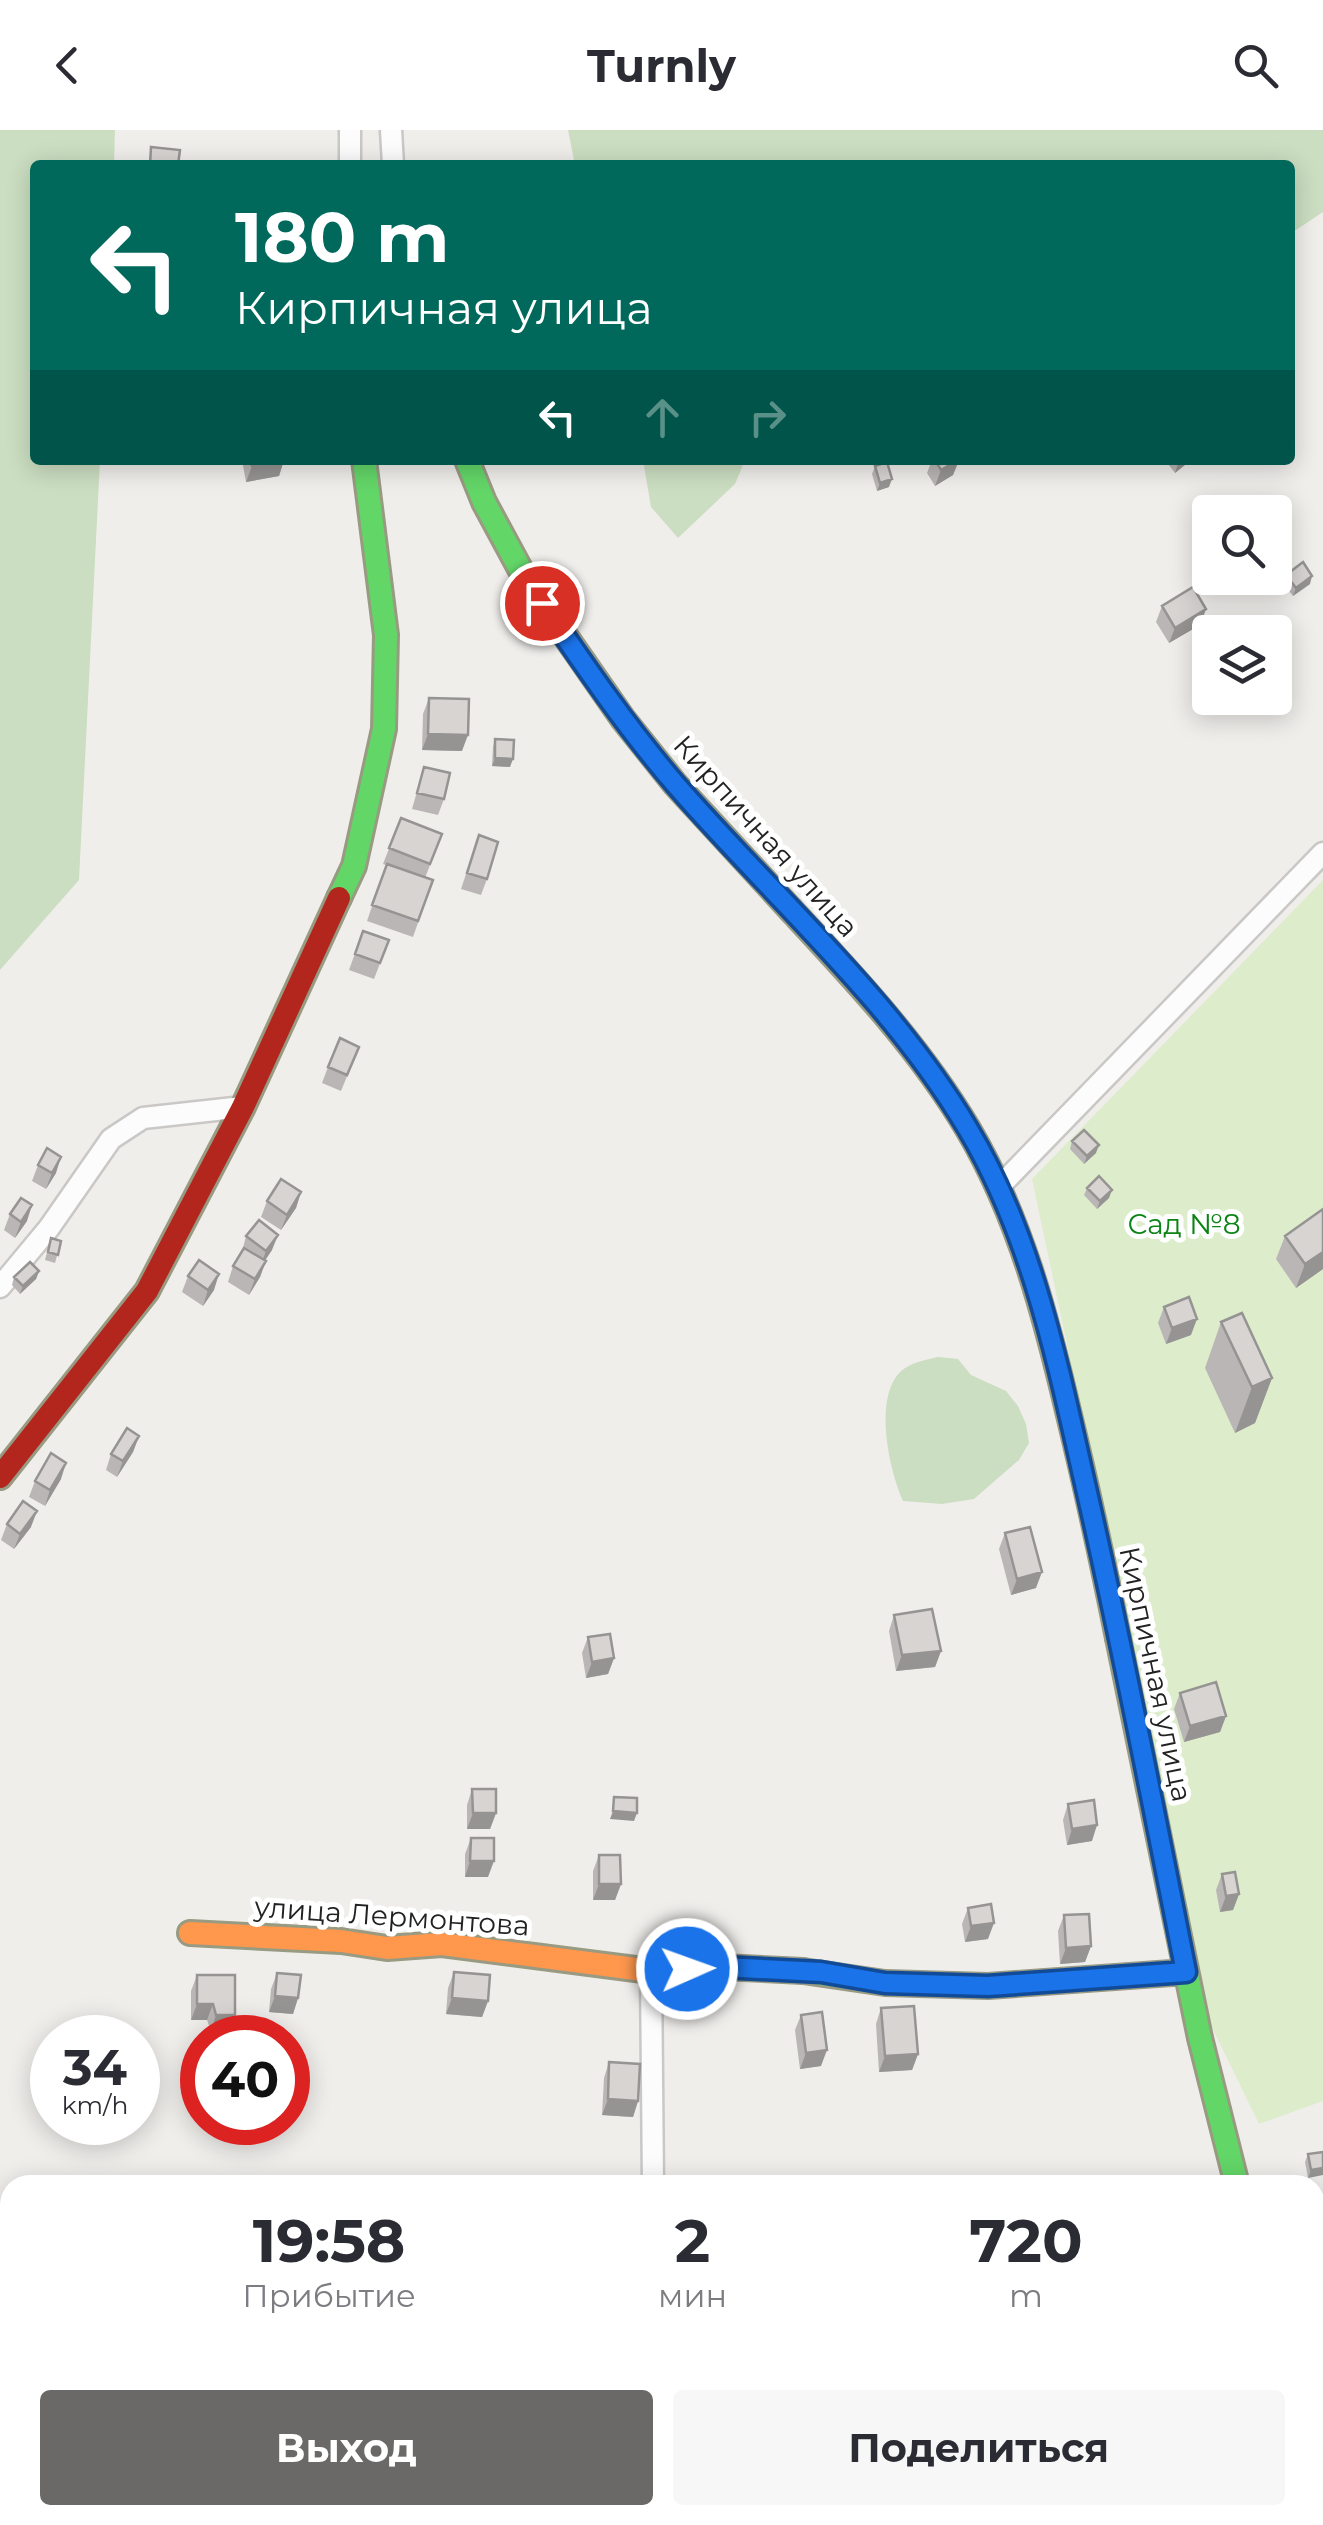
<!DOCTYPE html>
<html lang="ru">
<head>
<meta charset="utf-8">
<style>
	:root { --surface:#fff; --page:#f7f7f7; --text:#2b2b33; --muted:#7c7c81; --accent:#6a6968 }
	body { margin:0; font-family:Montserrat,sans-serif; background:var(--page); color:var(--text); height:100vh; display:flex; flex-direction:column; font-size:38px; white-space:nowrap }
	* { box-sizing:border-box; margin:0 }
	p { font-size:32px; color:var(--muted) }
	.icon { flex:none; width:55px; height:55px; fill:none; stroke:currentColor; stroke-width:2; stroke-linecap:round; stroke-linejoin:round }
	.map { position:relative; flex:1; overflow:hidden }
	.side { position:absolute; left:0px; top:2045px; width:1325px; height:350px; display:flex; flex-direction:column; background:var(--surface); border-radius:30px 30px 0 0; box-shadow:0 5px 25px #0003 }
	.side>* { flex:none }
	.guide { position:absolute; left:30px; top:30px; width:1265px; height:305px; border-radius:10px; box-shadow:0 5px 25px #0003; background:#00695c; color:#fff; overflow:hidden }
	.controls { position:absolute; left:1192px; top:365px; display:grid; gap:20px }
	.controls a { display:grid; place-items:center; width:100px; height:100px; border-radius:10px; background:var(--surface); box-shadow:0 5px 25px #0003; font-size:50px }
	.speed { position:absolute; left:30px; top:1885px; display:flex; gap:20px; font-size:50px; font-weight:700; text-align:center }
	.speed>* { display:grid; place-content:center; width:130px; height:130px; border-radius:50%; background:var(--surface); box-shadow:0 5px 25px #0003; line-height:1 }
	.speed small { font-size:25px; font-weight:400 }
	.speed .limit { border:15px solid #d22; background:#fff; color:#111 }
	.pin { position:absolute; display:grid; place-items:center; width:85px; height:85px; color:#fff; margin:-42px; border:5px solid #fff; border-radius:50%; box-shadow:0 2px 10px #0007 }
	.me { position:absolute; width:110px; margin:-55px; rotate:88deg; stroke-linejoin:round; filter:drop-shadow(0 0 8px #0008) }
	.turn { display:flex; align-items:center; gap:35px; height:210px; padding:0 40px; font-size:45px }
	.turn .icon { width:130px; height:130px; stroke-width:2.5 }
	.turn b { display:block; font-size:70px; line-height:85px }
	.lanes { display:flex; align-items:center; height:95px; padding:0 40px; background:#0003; justify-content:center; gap:50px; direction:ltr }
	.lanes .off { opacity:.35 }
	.eta { display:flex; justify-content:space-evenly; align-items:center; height:170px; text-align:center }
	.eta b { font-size:60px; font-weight:700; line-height:70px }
	.cta { display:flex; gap:20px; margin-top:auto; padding:20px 40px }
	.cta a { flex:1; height:115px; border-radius:10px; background:var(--accent); color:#fff; font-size:40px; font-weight:700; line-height:115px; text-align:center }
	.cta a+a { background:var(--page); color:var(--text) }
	header { display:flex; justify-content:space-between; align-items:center; height:130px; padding:0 40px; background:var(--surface); font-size:45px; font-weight:700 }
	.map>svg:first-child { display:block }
</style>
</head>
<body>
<header><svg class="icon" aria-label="back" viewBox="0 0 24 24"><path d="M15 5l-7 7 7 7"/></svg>Turnly<svg class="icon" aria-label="search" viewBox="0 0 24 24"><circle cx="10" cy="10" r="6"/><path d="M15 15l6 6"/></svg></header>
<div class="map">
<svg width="1323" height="2395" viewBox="0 0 1323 2395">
	<rect width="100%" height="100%" fill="#f0eeeb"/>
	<!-- grass -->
	<path fill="#ddeccb" d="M1323,750V1971L1259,1994L1203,1879L1136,1541L1032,1049Z"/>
	<!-- forest -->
	<path fill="#cbdec1" d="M0,0H115L114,35H35V330H100L79,750L0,840Z
		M568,0H1323V82L1290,104V35H575Z
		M643,330H745L735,354L678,408L651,377Z
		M938,1227L958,1229L971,1245L1006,1261L1018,1276L1026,1294L1029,1313L1019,1330L974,1369L942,1374L903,1371C889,1340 873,1267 901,1241C912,1232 925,1230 938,1227Z"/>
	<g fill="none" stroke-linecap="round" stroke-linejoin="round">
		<!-- street casing -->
		<g stroke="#c9c8c7" stroke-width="25">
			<path id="street" d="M391,0L393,35
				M350,35V0
				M998,1058L1323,723
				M0,1157L49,1098L111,1009L143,988L243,977
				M651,1841L653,2055
				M0,2251L10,2249
				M1315,2357L1323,2388
				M701,2395L703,2385"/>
		</g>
		<!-- fast casing -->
		<g stroke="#999a82" stroke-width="28">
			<path id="fast" d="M467,330L484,372L525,448L623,589L675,654L791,780
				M339,768L354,736L384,599L386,505L364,330
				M1118,1508L1200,1908L1237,2055
				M803,1841L885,1853L988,1856L1186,1842"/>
		</g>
		<!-- slow casing -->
		<g stroke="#999a82" stroke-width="28">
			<path id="slow" d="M791,780C855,849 920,918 968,999C1020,1087 1046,1187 1069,1285C1087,1359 1103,1433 1118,1508
				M190,1803L341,1811L387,1818L442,1814L651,1841L722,1837L803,1841"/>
		</g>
		<!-- jam casing -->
		<g stroke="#999a82" stroke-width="28">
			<path id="jam" d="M0,1347L147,1161L243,977L339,768"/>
		</g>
		<!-- street -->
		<use href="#street" stroke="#fdfcfc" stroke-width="20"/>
		<!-- fast -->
		<use href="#fast" stroke="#63d668" stroke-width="22"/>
		<!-- slow -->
		<use href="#slow" stroke="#ff974d" stroke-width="22"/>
		<!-- jam -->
		<use href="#jam" stroke="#b3261e" stroke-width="22"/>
	</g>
	<!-- wall -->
	<path fill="#b9b6b5" d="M242,330H284L279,346L246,352Z
		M932,330H959L953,345L935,356L927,343Z
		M1165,330H1191L1175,343Z
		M875,336L889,357L877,361L872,344Z
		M1286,445L1310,454L1293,466L1283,453Z
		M1162,476L1206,479L1200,495L1169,513L1156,492Z
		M429,568L462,621L422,620L423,584Z
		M495,609L510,637L492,636L493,617Z
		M424,637L444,669L438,685L412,679Z
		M401,688L442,704L425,748L433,750L413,807L367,791L386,735L383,734Z
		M479,705L487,749L481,765L461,759Z
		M363,801L389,810L374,849L349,840Z
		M359,917L341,961L322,953L328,937Z
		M1072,1011L1096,1023L1084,1034L1070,1019Z
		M38,1035L56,1043L46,1059L32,1051Z
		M1087,1058L1109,1068L1097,1079L1084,1065Z
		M301,1062L296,1078L281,1100L261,1087L267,1071Z
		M10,1084L27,1091L15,1108L4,1100Z
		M246,1106L272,1120L265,1131L260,1147L249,1165L228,1152L233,1136L242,1122Z
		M1285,1106L1323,1139L1296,1158L1276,1129Z
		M51,1108L61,1111L55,1133L45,1130Z
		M39,1141L36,1149L20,1164L12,1155L14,1147Z
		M188,1146L214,1160L203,1176L182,1162Z
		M1164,1177L1191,1205L1166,1214L1158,1193Z
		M1221,1192L1272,1248L1255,1293L1235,1303L1205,1238Z
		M139,1306L133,1322L117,1347L106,1340L111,1324Z
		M61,1349L45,1376L29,1367L35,1351Z
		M7,1394L31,1397L14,1419L1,1410Z
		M1005,1403L1036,1458L1011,1465L999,1419Z
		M894,1485L941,1521L935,1537L896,1541L889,1501Z
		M588,1507L614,1528L608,1544L586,1548L582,1523Z
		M1180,1563L1226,1586L1220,1602L1184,1612L1174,1579Z
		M472,1659L496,1683L490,1699H467V1675Z
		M1068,1674L1092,1711L1067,1715L1063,1690Z
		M471,1708L488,1747H465V1724Z
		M599,1725L621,1754L615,1770H593V1741Z
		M1222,1744L1239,1764L1233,1780L1220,1782L1216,1760Z
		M968,1778L988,1809L965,1812L962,1794Z
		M1064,1785L1091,1816L1085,1832L1060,1834L1058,1801Z
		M454,1842L488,1871L482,1887L446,1884L448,1858Z
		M277,1843L298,1868L293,1884L269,1882L271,1859Z
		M197,1845L235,1885L230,1901H211L207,1890H191V1861Z
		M881,1878L918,1924L912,1940L879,1942L876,1894Z
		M801,1885L821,1936L800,1939L795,1900Z
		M609,1932L638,1971L633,1987L602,1985L604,1948Z
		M1323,2022L1308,2048L1305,2032L1308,2024Z
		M10,2273V2306H8L5,2287Z"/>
	<!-- shaded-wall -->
	<path fill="#969493" d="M284,330L279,346L246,352L252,336Z
		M959,330L953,345L935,356L941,340Z
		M1179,330H1191L1175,343Z
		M892,349L889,357L877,361L880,353Z
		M1312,446L1310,454L1293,466L1296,458Z
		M1206,479L1200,495L1169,513L1175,498Z
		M428,604L468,605L462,621L422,620Z
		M495,628L513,629L510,637L492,636Z
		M1099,1015L1096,1023L1084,1034L1087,1026Z
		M61,1027L56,1043L46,1059L52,1043Z
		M1112,1060L1109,1068L1097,1079L1100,1071Z
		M301,1062L296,1078L281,1100L287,1085Z
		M32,1075L27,1091L15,1108L21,1092Z
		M278,1105L272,1120L260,1137L266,1121Z
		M1323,1122V1139L1296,1158L1305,1134Z
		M266,1131L260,1147L249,1165L255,1149Z
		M39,1141L36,1149L20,1164L23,1156Z
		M219,1144L214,1160L203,1176L208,1160Z
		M1197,1189L1191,1205L1166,1214L1172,1198Z
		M1272,1248L1255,1293L1235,1303L1252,1257Z
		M139,1306L133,1322L117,1347L123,1331Z
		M66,1333L61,1349L45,1376L50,1360Z
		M37,1381L31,1397L14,1419L20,1404Z
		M1042,1442L1036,1458L1011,1465L1017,1449Z
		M941,1521L935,1537L896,1541L902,1525Z
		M614,1528L608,1544L586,1548L592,1532Z
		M1226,1586L1220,1602L1184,1612L1190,1596Z
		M613,1681L637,1683L634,1691L610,1689Z
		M473,1683H496L490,1699H467Z
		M1097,1695L1092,1711L1067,1715L1072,1699Z
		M470,1731H494L488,1747H465Z
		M599,1754H621L615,1770H593Z
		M1239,1764L1233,1780L1220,1782L1226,1766Z
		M994,1793L988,1809L965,1812L971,1796Z
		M1091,1816L1085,1832L1060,1834L1066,1818Z
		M275,1866L298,1868L293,1884L269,1882Z
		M452,1868L488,1871L482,1887L446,1884Z
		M197,1874H213L207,1890H191Z
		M216,1885H235L230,1901H211Z
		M827,1920L821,1936L800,1939L806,1923Z
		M918,1924L912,1940L879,1942L885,1926Z
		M608,1969L638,1971L633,1987L602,1985Z
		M1323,2038V2045L1308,2048L1311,2040Z"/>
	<!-- building -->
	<path fill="#d7d4d2" stroke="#969493" stroke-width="2.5" d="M151,17L180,20L178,35H150Z
		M250,330H283L252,336Z
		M935,330H958L941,340Z
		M887,332L892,349L880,353L875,336Z
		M1303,432L1312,446L1296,458L1286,445Z
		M1193,457L1206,479L1175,498L1162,476Z
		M429,568L469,569L468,605L428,604Z
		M495,609L514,610L513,629L495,628Z
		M424,637L450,643L444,669L417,663Z
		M401,688L442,704L430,734L389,718Z
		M479,705L498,712L487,749L467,743Z
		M387,734L433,750L418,791L372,775Z
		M363,801L389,810L380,833L355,824Z
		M340,908L359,917L347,945L328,937Z
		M1084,1000L1099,1015L1087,1026L1072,1011Z
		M47,1018L61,1027L52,1043L38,1035Z
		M1099,1046L1112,1060L1100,1071L1087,1058Z
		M281,1049L301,1062L287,1085L267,1071Z
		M21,1068L32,1075L21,1092L10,1084Z
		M1323,1079V1122L1305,1134L1285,1106Z
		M259,1090L278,1105L266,1121L246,1106Z
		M51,1108L61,1111L58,1125L48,1122Z
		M244,1118L266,1131L255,1149L233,1136Z
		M199,1130L219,1144L208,1160L188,1146Z
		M30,1132L39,1141L23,1156L14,1147Z
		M1189,1167L1197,1189L1172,1198L1164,1177Z
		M1242,1183L1272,1248L1252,1257L1221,1192Z
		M127,1298L139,1306L123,1331L111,1324Z
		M51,1323L66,1333L50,1360L35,1351Z
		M23,1371L37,1381L20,1404L7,1394Z
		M1030,1397L1042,1442L1017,1449L1005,1403Z
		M932,1479L941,1521L902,1525L894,1485Z
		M610,1504L614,1528L592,1532L588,1507Z
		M1216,1552L1226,1586L1190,1596L1180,1563Z
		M472,1659H496V1683H473Z
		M614,1667L637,1668V1683L613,1681Z
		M1094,1670L1097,1695L1072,1699L1068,1674Z
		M471,1708H494V1731H470Z
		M599,1725H620L621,1754H599Z
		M1235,1742L1239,1764L1226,1766L1222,1744Z
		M991,1774L994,1793L971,1796L968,1778Z
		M1089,1784L1091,1816L1066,1818L1064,1785Z
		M454,1842L490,1845L488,1871L452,1868Z
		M277,1843L301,1845L298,1868L275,1866Z
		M197,1845H235V1885H216L213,1874H197Z
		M914,1876L918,1924L885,1926L881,1878Z
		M822,1882L827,1920L806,1923L801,1885Z
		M609,1932L640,1934L638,1971L608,1969Z
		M1323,2022V2038L1311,2040L1308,2024Z
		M961,2387V2395H914V2388Z
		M965,2389L992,2390L991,2395H965Z"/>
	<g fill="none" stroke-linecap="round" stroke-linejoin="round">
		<!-- route casing -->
		<g stroke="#114b97" stroke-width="25">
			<path id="route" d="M542,473C584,535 627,598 676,655C774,768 891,869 968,999C1031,1105 1056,1226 1083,1345C1121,1510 1153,1676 1186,1842L988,1856L885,1853L821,1842L722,1837L687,1839"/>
		</g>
		<!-- route -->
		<use href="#route" stroke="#1a73e8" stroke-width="18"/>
	</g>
	<g text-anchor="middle" stroke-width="10" stroke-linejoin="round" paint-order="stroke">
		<!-- street labels -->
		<g font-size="28" fill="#222" stroke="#fff">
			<text transform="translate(766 706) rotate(48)" y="10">Кирпичная улица</text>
			<text transform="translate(1156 1544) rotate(78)" y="10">Кирпичная улица</text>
			<text transform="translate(392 1786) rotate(4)" y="10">улица Лермонтова</text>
		</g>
		<!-- park labels -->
		<g font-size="28" fill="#0c8416" stroke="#fff">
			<text x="1184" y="1104">Сад №8</text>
		</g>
	</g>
</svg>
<div class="controls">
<a><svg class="icon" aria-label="search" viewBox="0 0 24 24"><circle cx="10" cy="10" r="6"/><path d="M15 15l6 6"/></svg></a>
<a><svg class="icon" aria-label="layers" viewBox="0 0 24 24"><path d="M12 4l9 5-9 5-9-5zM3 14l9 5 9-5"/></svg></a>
</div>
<div class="speed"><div>34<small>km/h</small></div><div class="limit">40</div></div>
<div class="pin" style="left:542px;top:473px;background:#d93025"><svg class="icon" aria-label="arrive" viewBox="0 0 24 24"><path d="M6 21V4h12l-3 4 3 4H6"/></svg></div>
<svg class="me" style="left:687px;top:1839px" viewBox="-20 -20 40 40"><circle r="17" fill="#1a73e8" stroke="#fff" stroke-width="3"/><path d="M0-11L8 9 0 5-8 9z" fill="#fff"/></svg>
<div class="guide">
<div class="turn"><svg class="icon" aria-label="left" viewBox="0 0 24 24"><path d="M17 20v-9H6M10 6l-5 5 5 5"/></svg><div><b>180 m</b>Кирпичная улица</div></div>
<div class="lanes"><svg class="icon" aria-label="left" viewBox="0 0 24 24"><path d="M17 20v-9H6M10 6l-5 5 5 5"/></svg><svg class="icon off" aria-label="ahead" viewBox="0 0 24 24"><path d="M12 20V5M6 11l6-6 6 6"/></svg><svg class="icon off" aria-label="right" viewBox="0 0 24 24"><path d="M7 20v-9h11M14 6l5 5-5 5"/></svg></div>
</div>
<section class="side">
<div class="eta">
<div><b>19:58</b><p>Прибытие</p></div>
<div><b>2</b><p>мин</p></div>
<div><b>720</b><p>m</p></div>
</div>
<div class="cta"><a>Выход</a><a>Поделиться</a></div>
</section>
</div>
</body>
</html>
